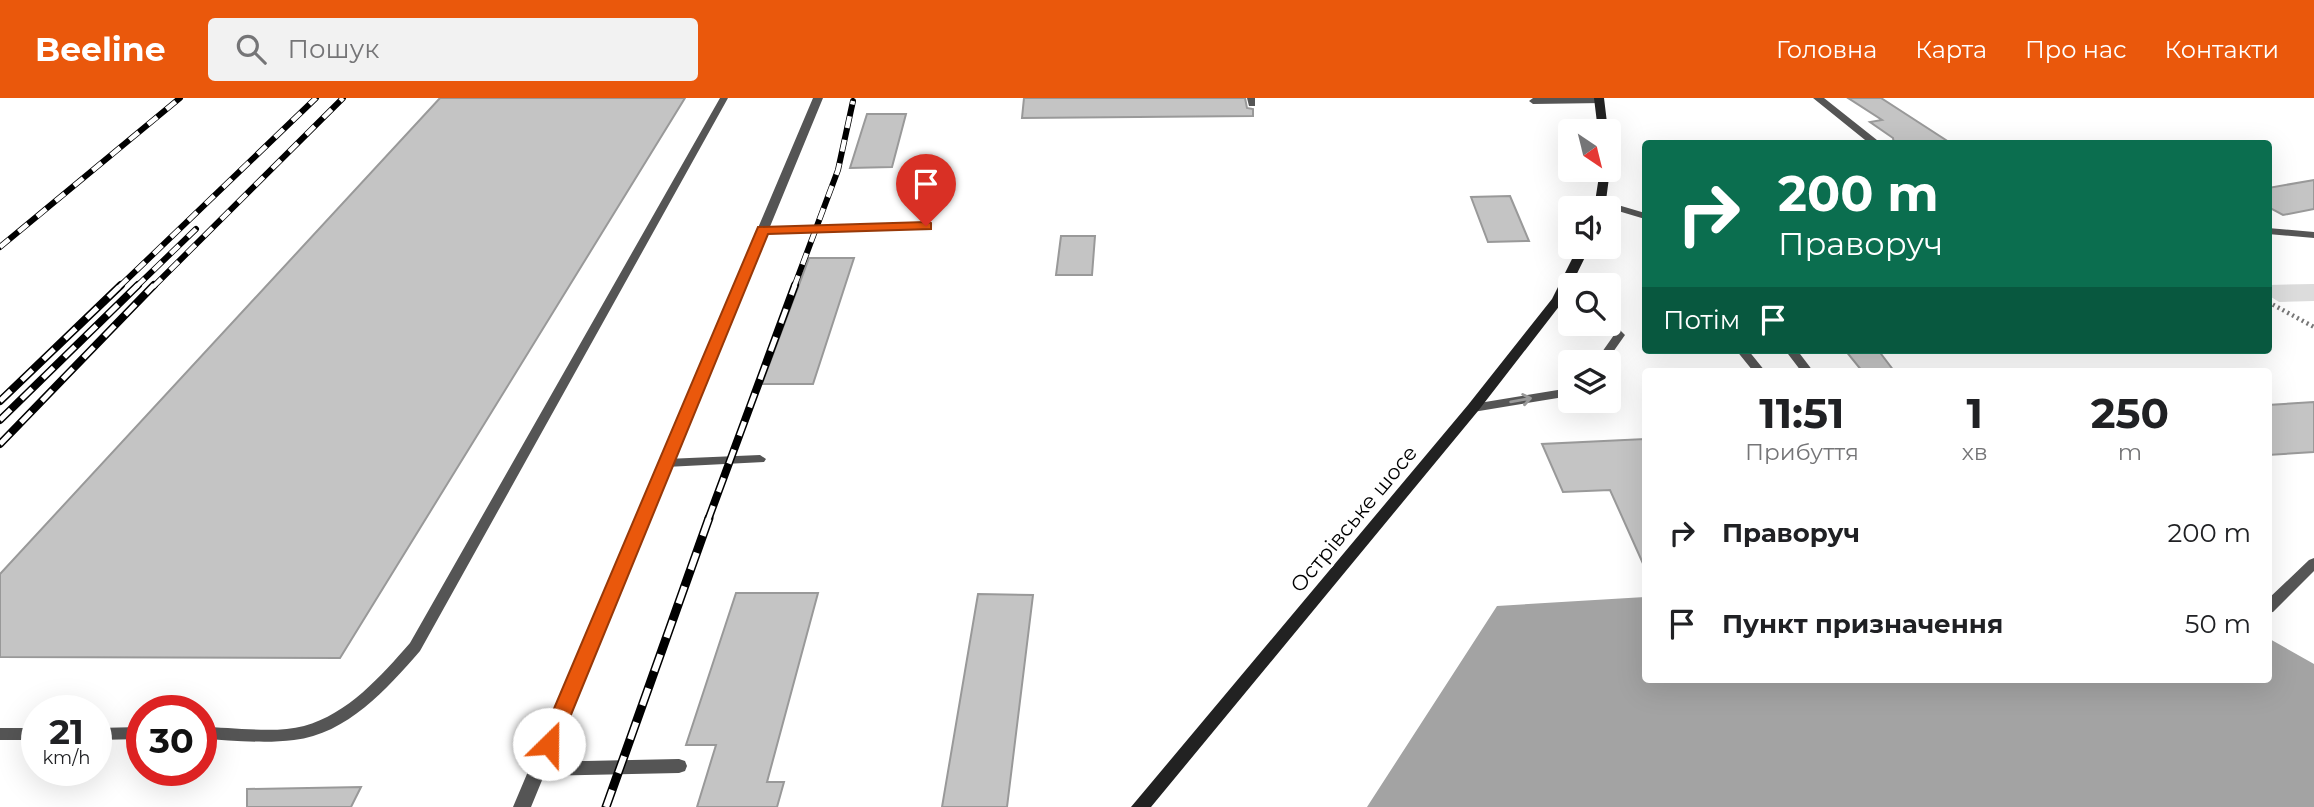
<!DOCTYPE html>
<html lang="uk">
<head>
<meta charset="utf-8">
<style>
	:root { --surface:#fff; --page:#f2f2f2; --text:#202124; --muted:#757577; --accent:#ea580c }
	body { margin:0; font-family:Montserrat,sans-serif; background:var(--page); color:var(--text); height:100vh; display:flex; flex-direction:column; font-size:26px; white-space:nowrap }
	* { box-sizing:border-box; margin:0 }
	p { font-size:23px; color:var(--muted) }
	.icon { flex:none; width:38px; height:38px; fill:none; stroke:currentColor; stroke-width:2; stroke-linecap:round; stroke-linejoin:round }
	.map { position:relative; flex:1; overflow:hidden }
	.details { position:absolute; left:1642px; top:270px; width:630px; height:315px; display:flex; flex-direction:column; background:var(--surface); border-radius:7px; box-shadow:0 7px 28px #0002 }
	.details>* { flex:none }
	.banner { position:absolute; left:1642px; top:42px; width:630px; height:214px; border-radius:7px; box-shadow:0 7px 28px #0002; background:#0b6e4f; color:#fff; overflow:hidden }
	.needle { width:46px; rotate:145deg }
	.tools { position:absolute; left:1558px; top:21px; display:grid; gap:14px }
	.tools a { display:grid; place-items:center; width:63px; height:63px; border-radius:7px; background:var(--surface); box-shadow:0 7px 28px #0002; font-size:35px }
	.speed { position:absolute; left:21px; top:597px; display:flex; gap:14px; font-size:35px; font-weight:700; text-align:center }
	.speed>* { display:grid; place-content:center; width:91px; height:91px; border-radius:50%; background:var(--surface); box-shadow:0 7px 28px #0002; line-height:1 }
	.speed small { font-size:18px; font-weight:400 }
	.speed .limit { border:10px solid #d22; background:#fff; color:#111 }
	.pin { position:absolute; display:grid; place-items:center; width:60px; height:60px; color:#fff; margin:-72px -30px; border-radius:50% 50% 50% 0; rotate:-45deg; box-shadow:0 0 7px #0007 }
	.pin .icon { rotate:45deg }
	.me { position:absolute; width:77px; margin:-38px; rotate:23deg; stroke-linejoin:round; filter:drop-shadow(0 0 5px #0008) }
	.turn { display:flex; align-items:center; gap:24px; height:147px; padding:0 21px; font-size:32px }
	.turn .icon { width:91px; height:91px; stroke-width:2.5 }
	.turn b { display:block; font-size:49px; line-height:60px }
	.then { display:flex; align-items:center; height:66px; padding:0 21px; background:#0003; gap:14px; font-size:26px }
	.eta { display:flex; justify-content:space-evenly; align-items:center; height:119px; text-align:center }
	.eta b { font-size:42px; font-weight:700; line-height:49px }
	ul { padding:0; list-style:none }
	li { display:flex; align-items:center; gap:21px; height:91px; padding:0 21px }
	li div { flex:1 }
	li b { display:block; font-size:26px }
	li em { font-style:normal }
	header { display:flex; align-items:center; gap:42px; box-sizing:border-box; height:98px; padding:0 35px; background:var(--accent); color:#fff }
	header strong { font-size:33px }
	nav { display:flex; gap:38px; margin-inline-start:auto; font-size:24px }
	.search { width:490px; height:63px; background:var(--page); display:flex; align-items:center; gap:18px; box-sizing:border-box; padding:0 24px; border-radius:7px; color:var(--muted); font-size:26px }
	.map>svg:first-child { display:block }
</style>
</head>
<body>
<header>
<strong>Beeline</strong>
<div class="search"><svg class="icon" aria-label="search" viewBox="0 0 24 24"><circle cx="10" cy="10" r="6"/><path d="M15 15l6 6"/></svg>Пошук</div>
<nav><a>Головна</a><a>Карта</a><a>Про нас</a><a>Контакти</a></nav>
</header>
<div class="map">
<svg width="2314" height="709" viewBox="0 0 2314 709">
	<rect width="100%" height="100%" fill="#fff"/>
	<!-- green -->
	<path fill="#dcdcdc" d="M2314,186V203L2279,204L2268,197V187Z"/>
	<!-- water -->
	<path fill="#a3a3a3" d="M1645,499V581H2268V540L2314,566V709H1367L1497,508Z"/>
	<!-- building -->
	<path fill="#c4c4c4" stroke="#999" stroke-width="2" d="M440,0H685L340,560L0,559V476Z
		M1024,0H1245L1247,10L1253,11V18L1022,20Z
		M1848,0H1881L1952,46H1894L1893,40L1870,24L1882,22Z
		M867,16H906L892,69L850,70Z
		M2314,82V111L2283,117L2268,109V90Z
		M1510,98L1529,143L1488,144L1471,99Z
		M1061,138H1095L1092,177H1056Z
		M809,160H854L813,286H762Z
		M1845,252H1878L1894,273H1862Z
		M2314,304V354L2268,357V307Z
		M1645,341V470L1610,392L1563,394L1542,346Z
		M736,495H818L767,684H784L777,709H697L716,647H686Z
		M978,496L1033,497L1007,709H942Z
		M361,689L351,709H247V691Z"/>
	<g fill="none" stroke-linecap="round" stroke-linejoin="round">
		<!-- path -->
		<path stroke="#777" stroke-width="4.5" stroke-dasharray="2 3.5" stroke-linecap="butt" d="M2268,204L2314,229"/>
		<!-- lane -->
		<path fill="#555" fill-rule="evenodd" d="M720,0H728L420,553C387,591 347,636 294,642C263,646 232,642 201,641V629C233,629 274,636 304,628C348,616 381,578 410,545Z
			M1247,0H1255V8H1249Z
			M1600,0L1603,1V5L1533,6L1529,3L1533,0Z
			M1601,102L1645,115V121L1598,107V103Z
			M926,125L929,126V130L763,135L758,132L763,129Z
			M1608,223L1612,224L1625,237L1606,264H1595L1614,237L1603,226H1608Z
			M1736,252H1748L1765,273H1753Z
			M1785,252H1797L1813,273H1801Z
			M1570,290V298L1473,314L1467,310L1473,306Z
			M760,357L766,361L764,364L666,369L660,365L666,361Z
			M2314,460V473L2273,514L2268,515V501L2309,462Z
			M142,629V641L96,642V630Z
			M0,630H37V642H0Z
			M679,661L685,663L687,668L685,673L679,675L538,678L532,676L530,671L532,666L538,664Z"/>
		<!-- street -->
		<path fill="#555" fill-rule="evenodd" d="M813,0H823L531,709H513Z
			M1813,0H1824L1882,46H1870Z
			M2268,130L2314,134V140L2268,136Z"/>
		<!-- secondary -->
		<path fill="#222" fill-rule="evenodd" d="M1594,0H1604L1608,33H1598Z
			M1609,70L1610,72L1605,110H1594L1600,72H1608Z
			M1578,149H1590L1564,202L1478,313L1151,709H1131L1468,307L1552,201Z"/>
		<!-- rail-far2 casing -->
		<g stroke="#000" stroke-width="6">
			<path id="rail-far2" d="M0,149L180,0
				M119,189L316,0
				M136,189L196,131
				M153,189L343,0
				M794,189L838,72L853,3"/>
		</g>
		<!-- rail-far1 casing -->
		<g stroke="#000" stroke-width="8">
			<path id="rail-far1" d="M0,303L121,187
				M0,322L138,187
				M0,346L154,187
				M708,422L795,187"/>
		</g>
		<!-- rail casing -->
		<g stroke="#000" stroke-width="9">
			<path id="rail" d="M606,709L709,420"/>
		</g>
		<!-- rail-far2 -->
		<use href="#rail-far2" stroke="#fff" stroke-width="4.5" stroke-dasharray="12" stroke-linecap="butt"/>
		<!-- rail-far1 -->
		<use href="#rail-far1" stroke="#fff" stroke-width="5" stroke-dasharray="15" stroke-linecap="butt"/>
		<!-- rail -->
		<use href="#rail" stroke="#fff" stroke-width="6" stroke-dasharray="18" stroke-linecap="butt"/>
	</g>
	<!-- one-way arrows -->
	<defs><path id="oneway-shaft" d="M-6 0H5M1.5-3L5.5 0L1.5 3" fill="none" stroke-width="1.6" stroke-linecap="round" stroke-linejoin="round" transform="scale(1.75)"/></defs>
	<use stroke="#999" href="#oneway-shaft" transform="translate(1521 302) rotate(-10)"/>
	<!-- route -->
	<path fill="#ea580c" stroke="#983908" stroke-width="2" d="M926,124L931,125V131L768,136L559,646L556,651L549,654L542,651L539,646L758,129Z"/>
	<g text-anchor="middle" stroke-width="6" stroke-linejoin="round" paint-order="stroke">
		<!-- street labels -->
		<g font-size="21" fill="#000" stroke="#fff">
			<text transform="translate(1354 421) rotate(-50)" y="7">Острівське шосе</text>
		</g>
	</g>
</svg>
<div class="tools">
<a><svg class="needle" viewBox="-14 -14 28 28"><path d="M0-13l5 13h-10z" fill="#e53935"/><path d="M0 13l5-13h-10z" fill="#757577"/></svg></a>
<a><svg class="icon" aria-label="sound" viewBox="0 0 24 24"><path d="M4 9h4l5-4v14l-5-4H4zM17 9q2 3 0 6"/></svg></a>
<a><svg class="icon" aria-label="search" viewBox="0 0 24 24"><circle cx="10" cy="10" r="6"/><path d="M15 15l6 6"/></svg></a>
<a><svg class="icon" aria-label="layers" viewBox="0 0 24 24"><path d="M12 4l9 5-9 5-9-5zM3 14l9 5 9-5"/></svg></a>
</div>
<div class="speed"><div>21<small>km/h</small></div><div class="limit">30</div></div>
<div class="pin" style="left:926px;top:128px;background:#d93025"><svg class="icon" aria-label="arrive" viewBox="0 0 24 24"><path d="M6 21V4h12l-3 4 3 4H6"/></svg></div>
<svg class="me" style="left:549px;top:646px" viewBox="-20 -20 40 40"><circle r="19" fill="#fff"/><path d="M0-13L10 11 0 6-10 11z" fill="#ea580c"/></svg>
<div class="banner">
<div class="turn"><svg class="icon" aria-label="right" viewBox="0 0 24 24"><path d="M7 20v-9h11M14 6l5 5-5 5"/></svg><div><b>200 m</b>Праворуч</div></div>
<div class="then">Потім<svg class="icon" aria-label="arrive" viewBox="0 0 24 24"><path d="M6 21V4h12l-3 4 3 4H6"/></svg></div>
</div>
<section class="details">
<div class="eta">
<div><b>11:51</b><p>Прибуття</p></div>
<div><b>1</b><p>хв</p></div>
<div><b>250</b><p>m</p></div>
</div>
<ul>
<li><svg class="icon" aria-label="right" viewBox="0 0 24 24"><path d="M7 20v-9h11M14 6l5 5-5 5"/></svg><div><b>Праворуч</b></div><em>200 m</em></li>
<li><svg class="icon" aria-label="arrive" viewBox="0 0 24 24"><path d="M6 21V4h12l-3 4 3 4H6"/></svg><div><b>Пункт призначення</b></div><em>50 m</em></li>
</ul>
</section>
</div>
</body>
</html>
